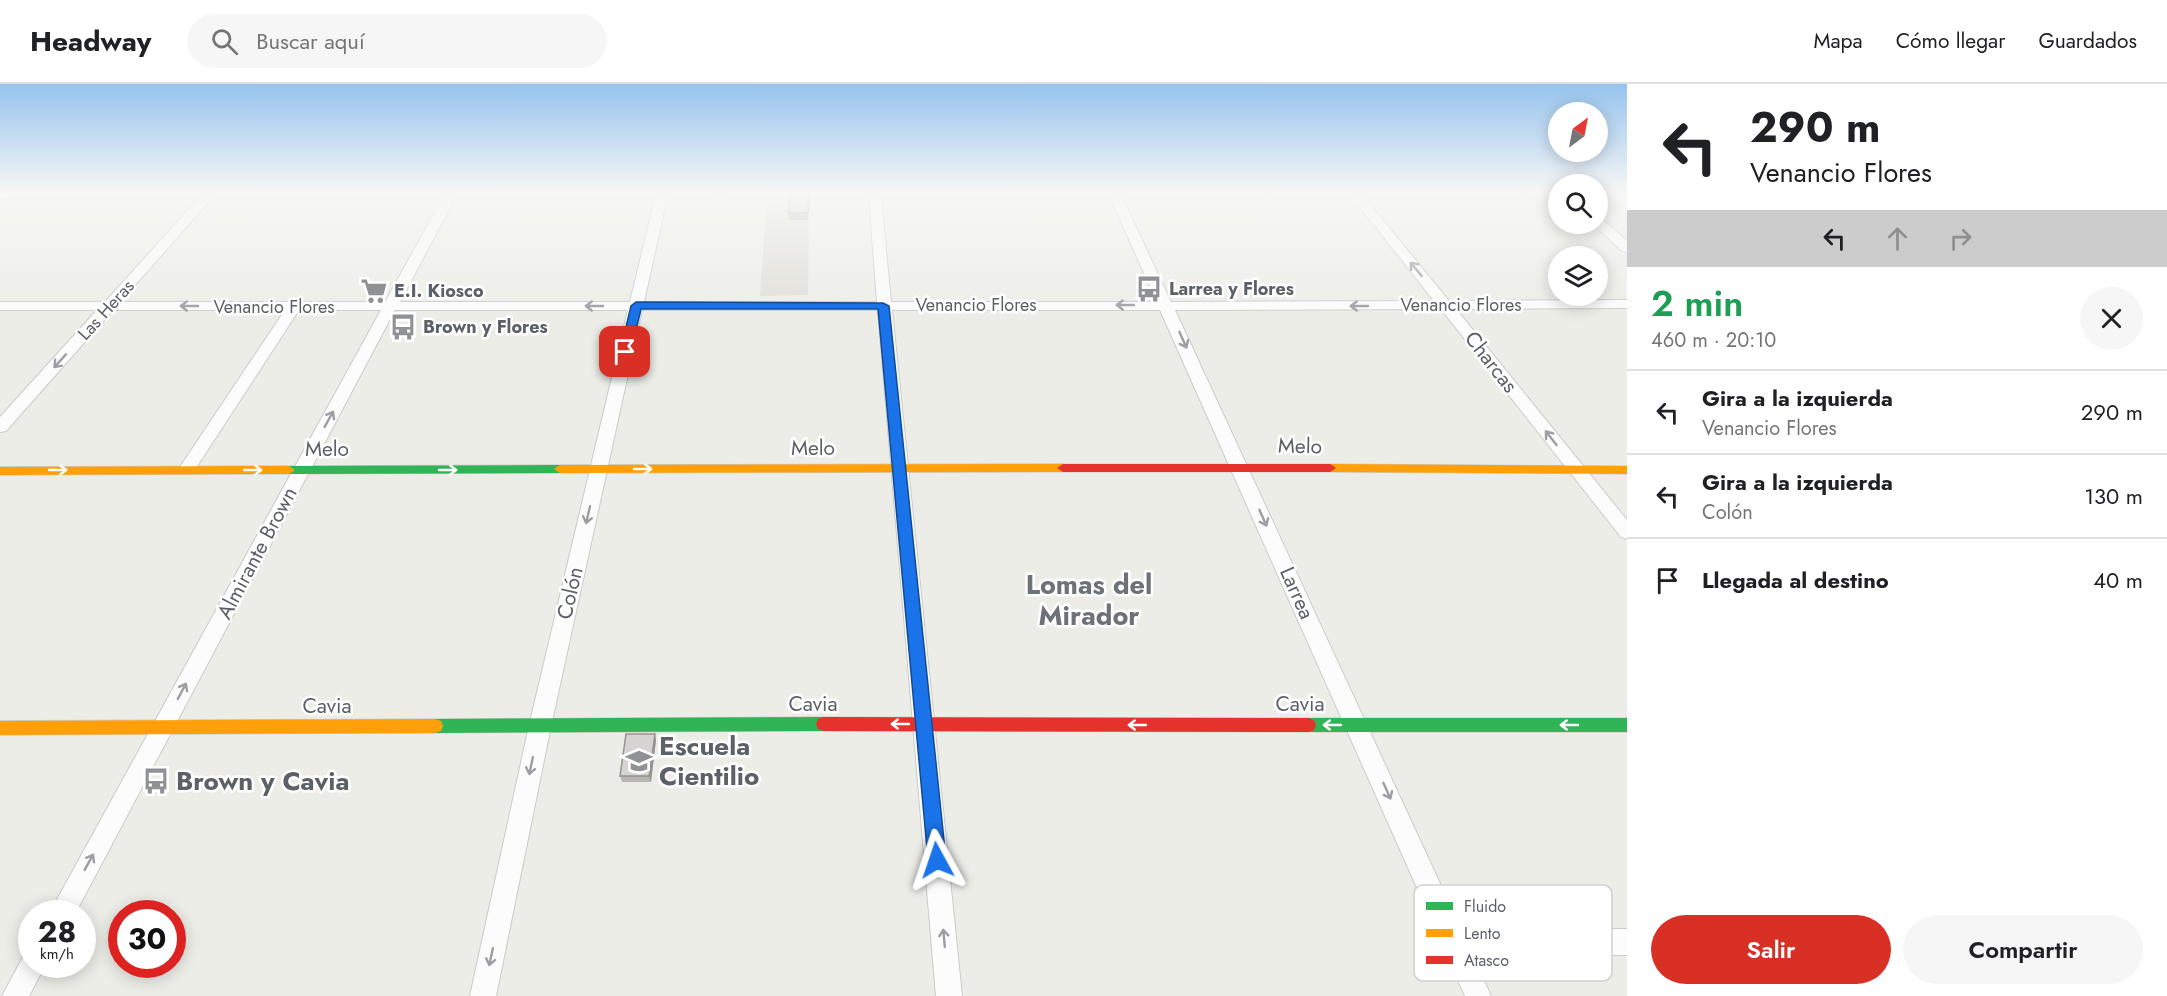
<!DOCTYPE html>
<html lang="es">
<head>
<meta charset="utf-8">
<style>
	:root { --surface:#fff; --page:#f6f6f6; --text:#202124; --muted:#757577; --line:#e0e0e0; --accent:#d93025 }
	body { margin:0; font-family:Jost,sans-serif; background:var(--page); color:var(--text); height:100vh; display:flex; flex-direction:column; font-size:22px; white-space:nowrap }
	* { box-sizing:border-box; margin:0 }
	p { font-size:20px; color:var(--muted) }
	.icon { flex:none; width:33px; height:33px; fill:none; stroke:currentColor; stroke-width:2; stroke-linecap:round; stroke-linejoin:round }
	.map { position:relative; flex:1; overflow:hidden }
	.sheet { display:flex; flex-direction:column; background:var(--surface); width:540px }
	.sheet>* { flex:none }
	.banner { background:#fff; color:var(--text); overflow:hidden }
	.needle { width:39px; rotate:32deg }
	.controls { position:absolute; left:1548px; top:18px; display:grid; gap:12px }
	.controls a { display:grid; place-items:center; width:60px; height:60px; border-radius:50%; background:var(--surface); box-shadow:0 3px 15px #0003; font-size:30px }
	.speed { position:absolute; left:18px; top:816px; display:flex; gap:12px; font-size:30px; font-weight:700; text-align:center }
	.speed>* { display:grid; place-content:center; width:78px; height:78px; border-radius:50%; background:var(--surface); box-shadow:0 3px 15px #0003; line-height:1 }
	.speed small { font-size:15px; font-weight:400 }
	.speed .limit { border:9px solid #d22; background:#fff; color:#111 }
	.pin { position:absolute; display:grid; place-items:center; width:51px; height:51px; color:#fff; margin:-26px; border-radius:12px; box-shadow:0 3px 9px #0006 }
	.me { position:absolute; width:66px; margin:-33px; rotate:355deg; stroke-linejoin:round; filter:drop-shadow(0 0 4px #0008) }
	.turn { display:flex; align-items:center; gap:21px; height:126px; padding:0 24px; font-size:27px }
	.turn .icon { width:78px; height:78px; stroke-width:2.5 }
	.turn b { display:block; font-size:42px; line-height:51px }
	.lanes { display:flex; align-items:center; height:57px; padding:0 24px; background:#0003; justify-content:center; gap:30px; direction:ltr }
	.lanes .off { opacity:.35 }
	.round { display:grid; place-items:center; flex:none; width:63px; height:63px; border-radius:32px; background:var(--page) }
	.overview { display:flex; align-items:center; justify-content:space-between; height:102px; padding:0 24px }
	h1 { font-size:36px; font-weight:600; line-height:45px; color:#1e9e55 }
	.action { display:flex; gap:12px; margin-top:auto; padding:12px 24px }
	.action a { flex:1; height:69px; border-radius:36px; background:var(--accent); color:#fff; font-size:24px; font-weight:600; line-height:69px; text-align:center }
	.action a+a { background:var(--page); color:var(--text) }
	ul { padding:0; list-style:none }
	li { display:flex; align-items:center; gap:18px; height:84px; padding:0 24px; border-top:2px solid var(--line) }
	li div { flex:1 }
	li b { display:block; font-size:22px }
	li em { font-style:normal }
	header { display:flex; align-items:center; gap:36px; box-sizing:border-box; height:84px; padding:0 30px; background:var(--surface); border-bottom:2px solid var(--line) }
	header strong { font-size:28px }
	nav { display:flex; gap:33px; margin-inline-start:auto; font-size:21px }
	.search { width:420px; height:54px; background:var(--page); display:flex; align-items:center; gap:15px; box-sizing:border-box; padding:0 21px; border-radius:33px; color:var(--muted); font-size:22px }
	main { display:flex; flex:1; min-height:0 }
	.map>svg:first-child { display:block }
</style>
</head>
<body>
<header>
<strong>Headway</strong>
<div class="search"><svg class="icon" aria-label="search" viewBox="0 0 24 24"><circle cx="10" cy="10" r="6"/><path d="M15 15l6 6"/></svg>Buscar aquí</div>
<nav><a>Mapa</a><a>Cómo llegar</a><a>Guardados</a></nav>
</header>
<main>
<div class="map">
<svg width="1627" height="912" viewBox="0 0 1627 912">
	<rect width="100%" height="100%" fill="#edede8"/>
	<!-- education -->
	<path fill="#dfded7" d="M767,113L809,114L808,211L760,212Z"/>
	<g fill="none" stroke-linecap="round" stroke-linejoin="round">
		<!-- street casing -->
		<g stroke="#cacbca" stroke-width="2">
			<path id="street" d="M0,108H1558V113H1364L1449,217L1627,216V224L1456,225L1627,436V455L1621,453L1441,225L1175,226L1462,847L1627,845V871L1473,872L1491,912H1465L1160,226H892L962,912H936L878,226H642L551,642L496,912H470L529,642L628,226H395L75,830H49L381,226H299L192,390H180L178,386L285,226H113L6,347L0,348V333L97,226H0V218H105L199,114L0,115ZM869,113L877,218H644L667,114ZM881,113H1110L1157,218H891ZM1122,113H1352L1434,217L1171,218ZM212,114H443L385,218H120ZM455,114H655L630,218H400Z
				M1598,108H1627V113H1598Z
				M1598,134L1602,135L1627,157V168L1622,167L1594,141L1598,140Z
				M32,868V880H46L29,912H2L24,871Z"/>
		</g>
		<!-- fast casing -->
		<g stroke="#c9caca" stroke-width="1">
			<path id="fast" d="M560,381L566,385L560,389L289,390L283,386L289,382Z
				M824,633L830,635L832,640L830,645L824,647L435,649L429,647L427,642L429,637L435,635Z
				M1308,634H1627V648H1308L1302,646L1300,641L1302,636Z"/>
		</g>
		<!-- slow casing -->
		<g stroke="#c9caca" stroke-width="1">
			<path id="slow" d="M1063,380L1069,384L1063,388L560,389L554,385L560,381Z
				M1330,380L1627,382V390L1330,388L1324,384Z
				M289,382L295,386L289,390L0,391V383Z
				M435,635L441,637L443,642L441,647L435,649L0,651V637Z"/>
		</g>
		<!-- jam casing -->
		<g stroke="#c9caca" stroke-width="1">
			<path id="jam" d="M1063,380H1330L1336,384L1330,388H1063L1057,384Z
				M824,633L1308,634L1314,636L1316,641L1314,646L1308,648L824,647L818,645L816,640L818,635Z"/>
		</g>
		<!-- street -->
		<use href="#street" fill="#fcfcfc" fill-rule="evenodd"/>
		<!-- fast -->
		<use href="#fast" fill="#30b455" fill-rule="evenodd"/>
		<!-- slow -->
		<use href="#slow" fill="#ff9f0a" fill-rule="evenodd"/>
		<!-- jam -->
		<use href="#jam" fill="#e5322d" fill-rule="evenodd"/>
	</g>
	<!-- wall -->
	<path fill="#b7b6b4" d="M809,109L808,136H789V129Z
		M656,656L651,698H622L620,692Z"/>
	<!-- shaded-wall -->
	<path fill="#959492" d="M655,650L656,656L651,698L649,692Z"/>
	<!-- building -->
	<path fill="#d5d4d1" stroke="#959492" stroke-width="1.5" d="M790,109H809L808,129H789Z
		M626,650H655L649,692H620Z"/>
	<!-- one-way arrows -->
	<defs><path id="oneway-shaft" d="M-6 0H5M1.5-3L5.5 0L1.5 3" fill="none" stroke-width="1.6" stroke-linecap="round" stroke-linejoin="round" transform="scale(1.5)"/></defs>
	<g stroke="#9c9ea3">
		<use href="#oneway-shaft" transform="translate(1416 185) rotate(-129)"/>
		<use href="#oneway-shaft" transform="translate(1125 221) rotate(180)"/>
		<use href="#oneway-shaft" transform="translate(189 222) rotate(-180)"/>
		<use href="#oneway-shaft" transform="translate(594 222) rotate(180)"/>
		<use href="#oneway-shaft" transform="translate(1359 222) rotate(180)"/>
		<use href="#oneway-shaft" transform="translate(1183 256) rotate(66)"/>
		<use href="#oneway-shaft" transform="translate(60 277) rotate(132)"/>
		<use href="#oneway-shaft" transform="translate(329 335) rotate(-61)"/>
		<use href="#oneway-shaft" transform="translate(1551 354) rotate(-128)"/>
		<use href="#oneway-shaft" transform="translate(588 431) rotate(103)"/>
		<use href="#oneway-shaft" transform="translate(1263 434) rotate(66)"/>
		<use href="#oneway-shaft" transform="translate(182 607) rotate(-62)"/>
		<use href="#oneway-shaft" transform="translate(531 682) rotate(102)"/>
		<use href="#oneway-shaft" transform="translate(1387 707) rotate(66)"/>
		<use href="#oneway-shaft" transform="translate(89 778) rotate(-61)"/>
		<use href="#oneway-shaft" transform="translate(944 854) rotate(-95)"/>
		<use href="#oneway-shaft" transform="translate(491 873) rotate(102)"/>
	</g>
	<g stroke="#fff">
		<use href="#oneway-shaft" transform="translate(643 385)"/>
		<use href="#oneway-shaft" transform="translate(58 386)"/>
		<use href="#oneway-shaft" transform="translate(253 386)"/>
		<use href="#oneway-shaft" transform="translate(448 386)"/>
		<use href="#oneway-shaft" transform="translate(900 640) rotate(180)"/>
		<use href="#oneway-shaft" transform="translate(1137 641) rotate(-180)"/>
		<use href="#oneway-shaft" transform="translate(1332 641) rotate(-180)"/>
		<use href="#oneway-shaft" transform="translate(1569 641) rotate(180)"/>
	</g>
	<!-- sky -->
	<linearGradient id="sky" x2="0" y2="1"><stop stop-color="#96c3ee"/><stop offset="0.46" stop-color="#f7f7f5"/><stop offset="1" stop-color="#f7f7f5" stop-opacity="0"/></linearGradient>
	<rect width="1627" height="235" fill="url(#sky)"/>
	<!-- route -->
	<path fill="#1a73e8" stroke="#114b97" stroke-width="1.5" d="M636,218L883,219L889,222L946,776L943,782L937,785L930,782L928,776L878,225H641L631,268L625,272L620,268L631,222Z"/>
	<!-- icons -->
	<defs>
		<g id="bus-bare" transform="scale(2.07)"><path d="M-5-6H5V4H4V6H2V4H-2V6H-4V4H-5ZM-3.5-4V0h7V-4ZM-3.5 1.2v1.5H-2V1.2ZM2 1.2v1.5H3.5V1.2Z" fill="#8f9194" stroke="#fff" stroke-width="2.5" paint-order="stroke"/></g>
		<g id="supermarket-bare" transform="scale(2.07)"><path d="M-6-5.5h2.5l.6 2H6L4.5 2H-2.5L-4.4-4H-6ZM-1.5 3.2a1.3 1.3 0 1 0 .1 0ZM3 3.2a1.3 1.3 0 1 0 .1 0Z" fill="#8f9194" stroke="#fff" stroke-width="2.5" paint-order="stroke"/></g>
		<g id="school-bare" transform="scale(2.07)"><path d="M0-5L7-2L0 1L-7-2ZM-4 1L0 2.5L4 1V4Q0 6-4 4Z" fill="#8f9194" stroke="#fff" stroke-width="2.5" paint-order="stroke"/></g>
	</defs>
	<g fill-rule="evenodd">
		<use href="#bus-bare" x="1149" y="205"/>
		<use href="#supermarket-bare" x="374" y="207"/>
		<use href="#bus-bare" x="403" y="243"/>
		<use href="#school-bare" x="639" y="677"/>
		<use href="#bus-bare" x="156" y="697"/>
	</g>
	<g text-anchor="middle" stroke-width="5" stroke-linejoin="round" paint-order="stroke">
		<!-- far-poi labels -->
		<g font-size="18" font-weight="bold" fill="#5c6067" stroke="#fff" text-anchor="start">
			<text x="1169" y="211">Larrea y Flores</text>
			<text x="394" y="213">E.I. Kiosco</text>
			<text x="423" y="249">Brown y Flores</text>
		</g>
		<!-- far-street labels -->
		<g font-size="18" fill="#5c6067" stroke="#fff">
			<text x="976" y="227">Venancio Flores</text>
			<text x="1461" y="227">Venancio Flores</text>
			<text x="274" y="229">Venancio Flores</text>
			<text transform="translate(106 226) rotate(-48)" y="6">Las Heras</text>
		</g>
		<!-- street labels -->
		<g font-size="21" fill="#5c6067" stroke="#fff">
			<text transform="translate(1491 278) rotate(52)" y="7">Charcas</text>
			<text transform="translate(1300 362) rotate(1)" y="7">Melo</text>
			<text x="813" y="371">Melo</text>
			<text x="327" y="372">Melo</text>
			<text transform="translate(257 469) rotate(-62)" y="7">Almirante Brown</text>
			<text transform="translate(570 509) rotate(-77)" y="7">Colón</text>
			<text transform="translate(1297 509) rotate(66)" y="7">Larrea</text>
			<text x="813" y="627">Cavia</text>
			<text x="1300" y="627">Cavia</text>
			<text x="327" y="629">Cavia</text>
		</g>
		<!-- near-poi labels -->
		<g font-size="26" font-weight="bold" fill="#5c6067" stroke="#fff" text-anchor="start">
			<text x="659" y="671">Escuela<tspan x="659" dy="30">Cientilio</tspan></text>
			<text x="176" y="706">Brown y Cavia</text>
		</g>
		<!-- district labels -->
		<g font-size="27" font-weight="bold" fill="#6d7279" stroke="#fff">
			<text x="1089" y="510">Lomas del<tspan x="1089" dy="31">Mirador</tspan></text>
		</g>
	</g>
	<!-- legend -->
	<rect x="1414" y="801" width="198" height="96" rx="9" fill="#fff" stroke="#cecfd1" stroke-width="1.5"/>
	<rect x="1426" y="818" width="27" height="8" fill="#30b455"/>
	<rect x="1426" y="845" width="27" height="8" fill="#ff9f0a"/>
	<rect x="1426" y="872" width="27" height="8" fill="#e5322d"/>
	<g font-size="16" fill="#5c6067">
		<text x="1464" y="828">Fluido</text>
		<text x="1464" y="855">Lento</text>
		<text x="1464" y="882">Atasco</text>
	</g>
</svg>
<div class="controls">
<a><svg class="needle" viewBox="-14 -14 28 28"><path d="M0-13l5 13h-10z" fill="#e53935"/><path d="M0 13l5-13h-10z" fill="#757577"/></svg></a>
<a><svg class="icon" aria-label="search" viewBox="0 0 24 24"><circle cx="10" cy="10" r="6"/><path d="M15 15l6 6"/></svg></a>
<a><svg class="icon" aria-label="layers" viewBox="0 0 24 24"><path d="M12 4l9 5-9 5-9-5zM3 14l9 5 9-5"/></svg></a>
</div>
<div class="speed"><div>28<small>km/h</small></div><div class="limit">30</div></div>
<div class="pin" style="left:625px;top:268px;background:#d93025"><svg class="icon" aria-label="arrive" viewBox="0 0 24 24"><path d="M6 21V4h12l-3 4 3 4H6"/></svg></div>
<svg class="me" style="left:937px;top:776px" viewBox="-20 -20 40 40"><path d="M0-17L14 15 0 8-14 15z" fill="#1a73e8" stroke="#fff" stroke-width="4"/></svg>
</div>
<section class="sheet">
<div class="banner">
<div class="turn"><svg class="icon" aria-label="left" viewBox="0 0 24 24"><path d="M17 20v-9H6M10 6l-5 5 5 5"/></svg><div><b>290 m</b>Venancio Flores</div></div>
<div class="lanes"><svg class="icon" aria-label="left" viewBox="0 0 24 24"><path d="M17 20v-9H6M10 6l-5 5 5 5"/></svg><svg class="icon off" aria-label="ahead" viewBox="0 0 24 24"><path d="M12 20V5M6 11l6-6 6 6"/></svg><svg class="icon off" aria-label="right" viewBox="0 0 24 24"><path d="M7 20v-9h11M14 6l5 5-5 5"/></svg></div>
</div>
<div class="overview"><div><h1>2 min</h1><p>460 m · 20:10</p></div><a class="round"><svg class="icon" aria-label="close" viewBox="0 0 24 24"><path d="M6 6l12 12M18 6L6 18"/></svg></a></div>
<ul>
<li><svg class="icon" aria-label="left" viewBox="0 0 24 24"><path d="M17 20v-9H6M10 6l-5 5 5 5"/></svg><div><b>Gira a la izquierda</b><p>Venancio Flores</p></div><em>290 m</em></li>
<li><svg class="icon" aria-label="left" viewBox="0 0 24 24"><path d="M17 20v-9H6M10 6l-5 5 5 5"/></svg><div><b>Gira a la izquierda</b><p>Colón</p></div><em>130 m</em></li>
<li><svg class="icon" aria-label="arrive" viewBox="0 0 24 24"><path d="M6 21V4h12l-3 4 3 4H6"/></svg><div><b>Llegada al destino</b></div><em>40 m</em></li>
</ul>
<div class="action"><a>Salir</a><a>Compartir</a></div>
</section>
</main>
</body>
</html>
